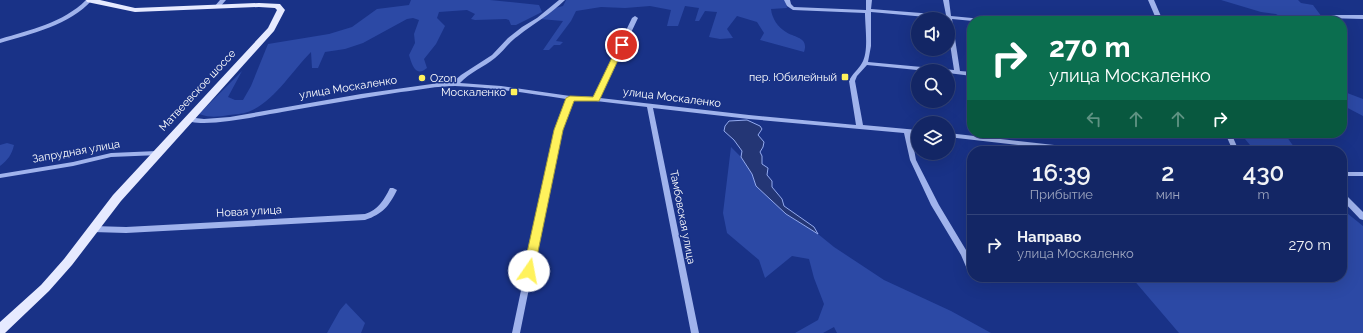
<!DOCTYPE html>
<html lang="ru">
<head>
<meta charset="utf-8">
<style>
	:root { --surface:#132665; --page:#1c2e6b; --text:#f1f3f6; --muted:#9da5bf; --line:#324379 }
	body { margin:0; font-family:Raleway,sans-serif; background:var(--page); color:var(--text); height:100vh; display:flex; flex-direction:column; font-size:15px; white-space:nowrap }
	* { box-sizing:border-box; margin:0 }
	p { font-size:13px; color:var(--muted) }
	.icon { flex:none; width:22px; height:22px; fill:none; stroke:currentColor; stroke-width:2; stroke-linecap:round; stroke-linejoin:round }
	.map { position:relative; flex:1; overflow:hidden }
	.panel { position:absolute; left:967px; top:146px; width:380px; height:136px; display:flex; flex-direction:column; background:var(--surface); border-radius:16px; box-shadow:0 4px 16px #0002,0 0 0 1px var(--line) }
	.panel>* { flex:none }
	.top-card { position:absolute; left:967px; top:16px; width:380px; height:122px; border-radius:16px; box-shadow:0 4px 16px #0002,0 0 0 1px var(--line); background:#0b6e4f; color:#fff; overflow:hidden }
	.controls { position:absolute; left:911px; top:12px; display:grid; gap:8px }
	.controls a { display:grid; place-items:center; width:44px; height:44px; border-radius:50%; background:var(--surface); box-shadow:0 4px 16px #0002,0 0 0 1px var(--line); font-size:20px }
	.pin { position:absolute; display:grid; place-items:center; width:34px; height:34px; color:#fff; margin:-17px; border:2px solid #fff; border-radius:50%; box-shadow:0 1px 4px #0007 }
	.me { position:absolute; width:44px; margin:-22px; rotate:12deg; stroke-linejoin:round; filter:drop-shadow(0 0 3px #0008) }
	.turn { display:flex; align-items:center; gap:14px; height:84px; padding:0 16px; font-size:18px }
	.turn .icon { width:52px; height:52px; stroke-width:2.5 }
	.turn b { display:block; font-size:28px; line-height:34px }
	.lanes { display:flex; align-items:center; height:38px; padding:0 16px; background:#0003; justify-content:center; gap:20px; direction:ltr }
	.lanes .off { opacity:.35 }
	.eta { display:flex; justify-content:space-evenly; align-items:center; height:68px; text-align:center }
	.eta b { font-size:24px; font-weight:600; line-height:28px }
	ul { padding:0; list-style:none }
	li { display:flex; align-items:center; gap:12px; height:60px; padding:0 16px; border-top:1px solid var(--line) }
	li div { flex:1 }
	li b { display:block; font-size:15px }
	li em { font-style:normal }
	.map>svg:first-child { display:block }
</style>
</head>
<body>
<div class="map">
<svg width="1363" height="333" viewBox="0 0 1363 333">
	<rect width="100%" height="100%" fill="#193287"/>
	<!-- green -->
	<path fill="#2c49a5" d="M411,0H490L539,5L542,12L516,25H511L509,20L506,19L475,20L471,19L475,14L467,10L439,12L437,18L445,26L436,44L424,59L427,68C415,78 412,64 409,55L415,43L414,34L419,20L413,18L407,19L363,43L345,49L325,52L318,68H312L311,52C292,71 273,103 248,112C242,114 235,114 229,115C217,117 211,118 199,114L242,71L228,97L235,100H243L251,86L268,44L329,34L352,27L377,9L409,5Z
		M566,0H785L787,8L771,9C772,19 778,27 786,32C795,38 809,37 804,52L760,40L764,33L757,22L737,16L727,29L733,38L720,39L709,37L717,12L705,11L699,21H695L699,8L685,6L678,26H667L671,10L650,6L625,8L601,7L576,11L571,21L556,41L563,42L560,45H554L549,50H543L563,21L540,19L555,8L563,6Z
		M1221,0H1298L1301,3L1313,5L1322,17L1306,19L1308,21H1287L1276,14L1261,12Z
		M1342,91L1363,99V116L1342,105Z
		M1240,133H1284L1297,151H1255Z
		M7,143L14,145C12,154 8,160 0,166V145Z
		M731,147L741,157L752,174L756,186L786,214L818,234L834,247L884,280L951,311L991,333H837L834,327L823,333H795L818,320L824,304L814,278L809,259L792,256L765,278L759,260L727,233L723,213Z
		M1342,209L1363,226V333H1179L1132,278L1342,277Z
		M346,303L365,323L361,333H327L340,310Z"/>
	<!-- water -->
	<path fill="#243675" stroke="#93aaef" d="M747,120L760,126L762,129L758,135L764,142L763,147L760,152L762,156V164L768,168L767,175L772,181V187L782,199L784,206L814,227L818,234L786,214L756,186L752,174L741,157L742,151L734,140L724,131L725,126L729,121Z"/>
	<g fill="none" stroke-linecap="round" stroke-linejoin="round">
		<!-- minor -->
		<path fill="#a0b3ec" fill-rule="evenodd" d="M86,0H92C70,25 31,34 0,43V39C30,30 63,23 86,0Z
			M220,0H226L219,8H215L214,7Z
			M559,0H565C551,14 533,24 518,36C509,42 504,51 495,58C484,67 470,72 460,83L501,86L570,96L594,97L632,18L635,16L638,18L600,98L749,115L856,125L849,81C852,74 858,70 862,63C869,52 865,27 865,13L793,10L787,6L784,0H790L791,4L794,7L866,10V0H872L871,9L946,15L943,0H949L951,16L993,20L994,21H973L952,19L960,71L972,72V76L948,73V71H927L867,65L857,76L855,81L863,125L918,130V134L911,133L916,160L939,205L969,255L972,262V270L967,269L961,255L931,205L910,160L904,133L749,119L653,108L699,333H691L647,107L596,101L572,100L561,130L520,333H512L555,130L566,99C530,94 492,87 455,86C437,86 419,90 401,92C361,98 322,105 282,112C263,115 198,130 184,119L187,117L204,119L230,117L361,94L439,83L453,82L461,75L492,55L508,38L522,27L537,18ZM871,12L948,19V31L954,70L868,62L871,46Z
			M1148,0H1154L1163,21H1157Z
			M1327,15H1363V19L1325,18V16Z
			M948,133L1090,149L1093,151H1071L948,137Z
			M1225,133H1231L1239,151H1233Z
			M157,151L160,153L159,155L111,157L73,166L0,178V174L73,162L111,153Z
			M1342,172H1363V176H1342Z
			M390,188H393L397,190C389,206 383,214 365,220L126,233L93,232L90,231L89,229L90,227L93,226L126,227L365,214C378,210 384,200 390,188Z
			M1342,194H1345L1363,212V220L1360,219L1342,200Z"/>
		<!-- major -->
		<path fill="#e6eaff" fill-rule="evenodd" d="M86,0H100L135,8L259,3L280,4L285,10L274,31L121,201L72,265L49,291L5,333H0V322L41,285L64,259L113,195L268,28L277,10L275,8L259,7L135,12L87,2Z"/>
	</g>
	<!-- route -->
	<path fill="#fff25c" stroke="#a69d3c" d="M619,43H624L625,45L599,101H574L563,130L534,271L533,274H525L523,271L554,130L566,98L570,96L593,97Z"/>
	<!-- markers -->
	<g fill="#fff25c" stroke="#193287" stroke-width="1.5">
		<rect x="841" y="73" width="8" height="8" rx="2"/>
		<circle cx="422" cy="78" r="4"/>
		<rect x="510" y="88" width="8" height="8" rx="2"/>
	</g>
	<g text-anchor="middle" stroke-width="3" stroke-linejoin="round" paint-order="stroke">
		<!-- poi labels -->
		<g font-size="11" fill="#fff" stroke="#193287" text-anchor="end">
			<text x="837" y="81">пер. Юбилейный</text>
			<text x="430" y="82" text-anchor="start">Ozon</text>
			<text x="506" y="96">Москаленко</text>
		</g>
		<!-- street labels -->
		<g font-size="11" fill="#fff" stroke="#193287">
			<text transform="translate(348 87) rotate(-9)" y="4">улица Москаленко</text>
			<text transform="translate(197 90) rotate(-47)" y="4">Матвеевское шоссе</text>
			<text transform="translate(672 97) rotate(7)" y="4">улица Москаленко</text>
			<text transform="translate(76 151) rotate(-10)" y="4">Запрудная улица</text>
			<text transform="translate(249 211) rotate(-3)" y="4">Новая улица</text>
			<text transform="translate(683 217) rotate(79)" y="4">Тамбовская улица</text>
		</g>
	</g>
</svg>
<div class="controls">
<a><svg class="icon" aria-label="sound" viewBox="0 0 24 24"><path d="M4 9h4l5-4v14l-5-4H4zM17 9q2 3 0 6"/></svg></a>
<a><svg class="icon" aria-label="search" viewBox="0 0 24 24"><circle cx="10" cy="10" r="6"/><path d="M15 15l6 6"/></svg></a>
<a><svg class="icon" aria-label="layers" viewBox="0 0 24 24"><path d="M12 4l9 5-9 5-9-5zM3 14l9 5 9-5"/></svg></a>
</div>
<div class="pin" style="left:622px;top:45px;background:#d93025"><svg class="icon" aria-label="arrive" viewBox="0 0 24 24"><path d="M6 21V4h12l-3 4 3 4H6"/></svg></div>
<svg class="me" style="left:529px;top:271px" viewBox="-20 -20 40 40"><circle r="19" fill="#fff"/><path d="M0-13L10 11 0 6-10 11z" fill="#fff25c"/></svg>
<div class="top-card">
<div class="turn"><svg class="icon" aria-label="right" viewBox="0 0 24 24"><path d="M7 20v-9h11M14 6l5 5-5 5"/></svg><div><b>270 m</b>улица Москаленко</div></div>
<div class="lanes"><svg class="icon off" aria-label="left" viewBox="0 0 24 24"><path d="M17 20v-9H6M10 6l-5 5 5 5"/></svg><svg class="icon off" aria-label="ahead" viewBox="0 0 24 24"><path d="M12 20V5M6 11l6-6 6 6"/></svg><svg class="icon off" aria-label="ahead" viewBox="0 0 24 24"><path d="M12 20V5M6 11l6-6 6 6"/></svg><svg class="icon" aria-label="right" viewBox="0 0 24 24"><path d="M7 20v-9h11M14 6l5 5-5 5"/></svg></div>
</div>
<section class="panel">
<div class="eta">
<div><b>16:39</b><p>Прибытие</p></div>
<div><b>2</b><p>мин</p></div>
<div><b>430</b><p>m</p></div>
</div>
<ul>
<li><svg class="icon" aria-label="right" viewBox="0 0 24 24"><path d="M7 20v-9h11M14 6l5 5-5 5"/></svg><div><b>Направо</b><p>улица Москаленко</p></div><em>270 m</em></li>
</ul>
</section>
</div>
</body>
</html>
